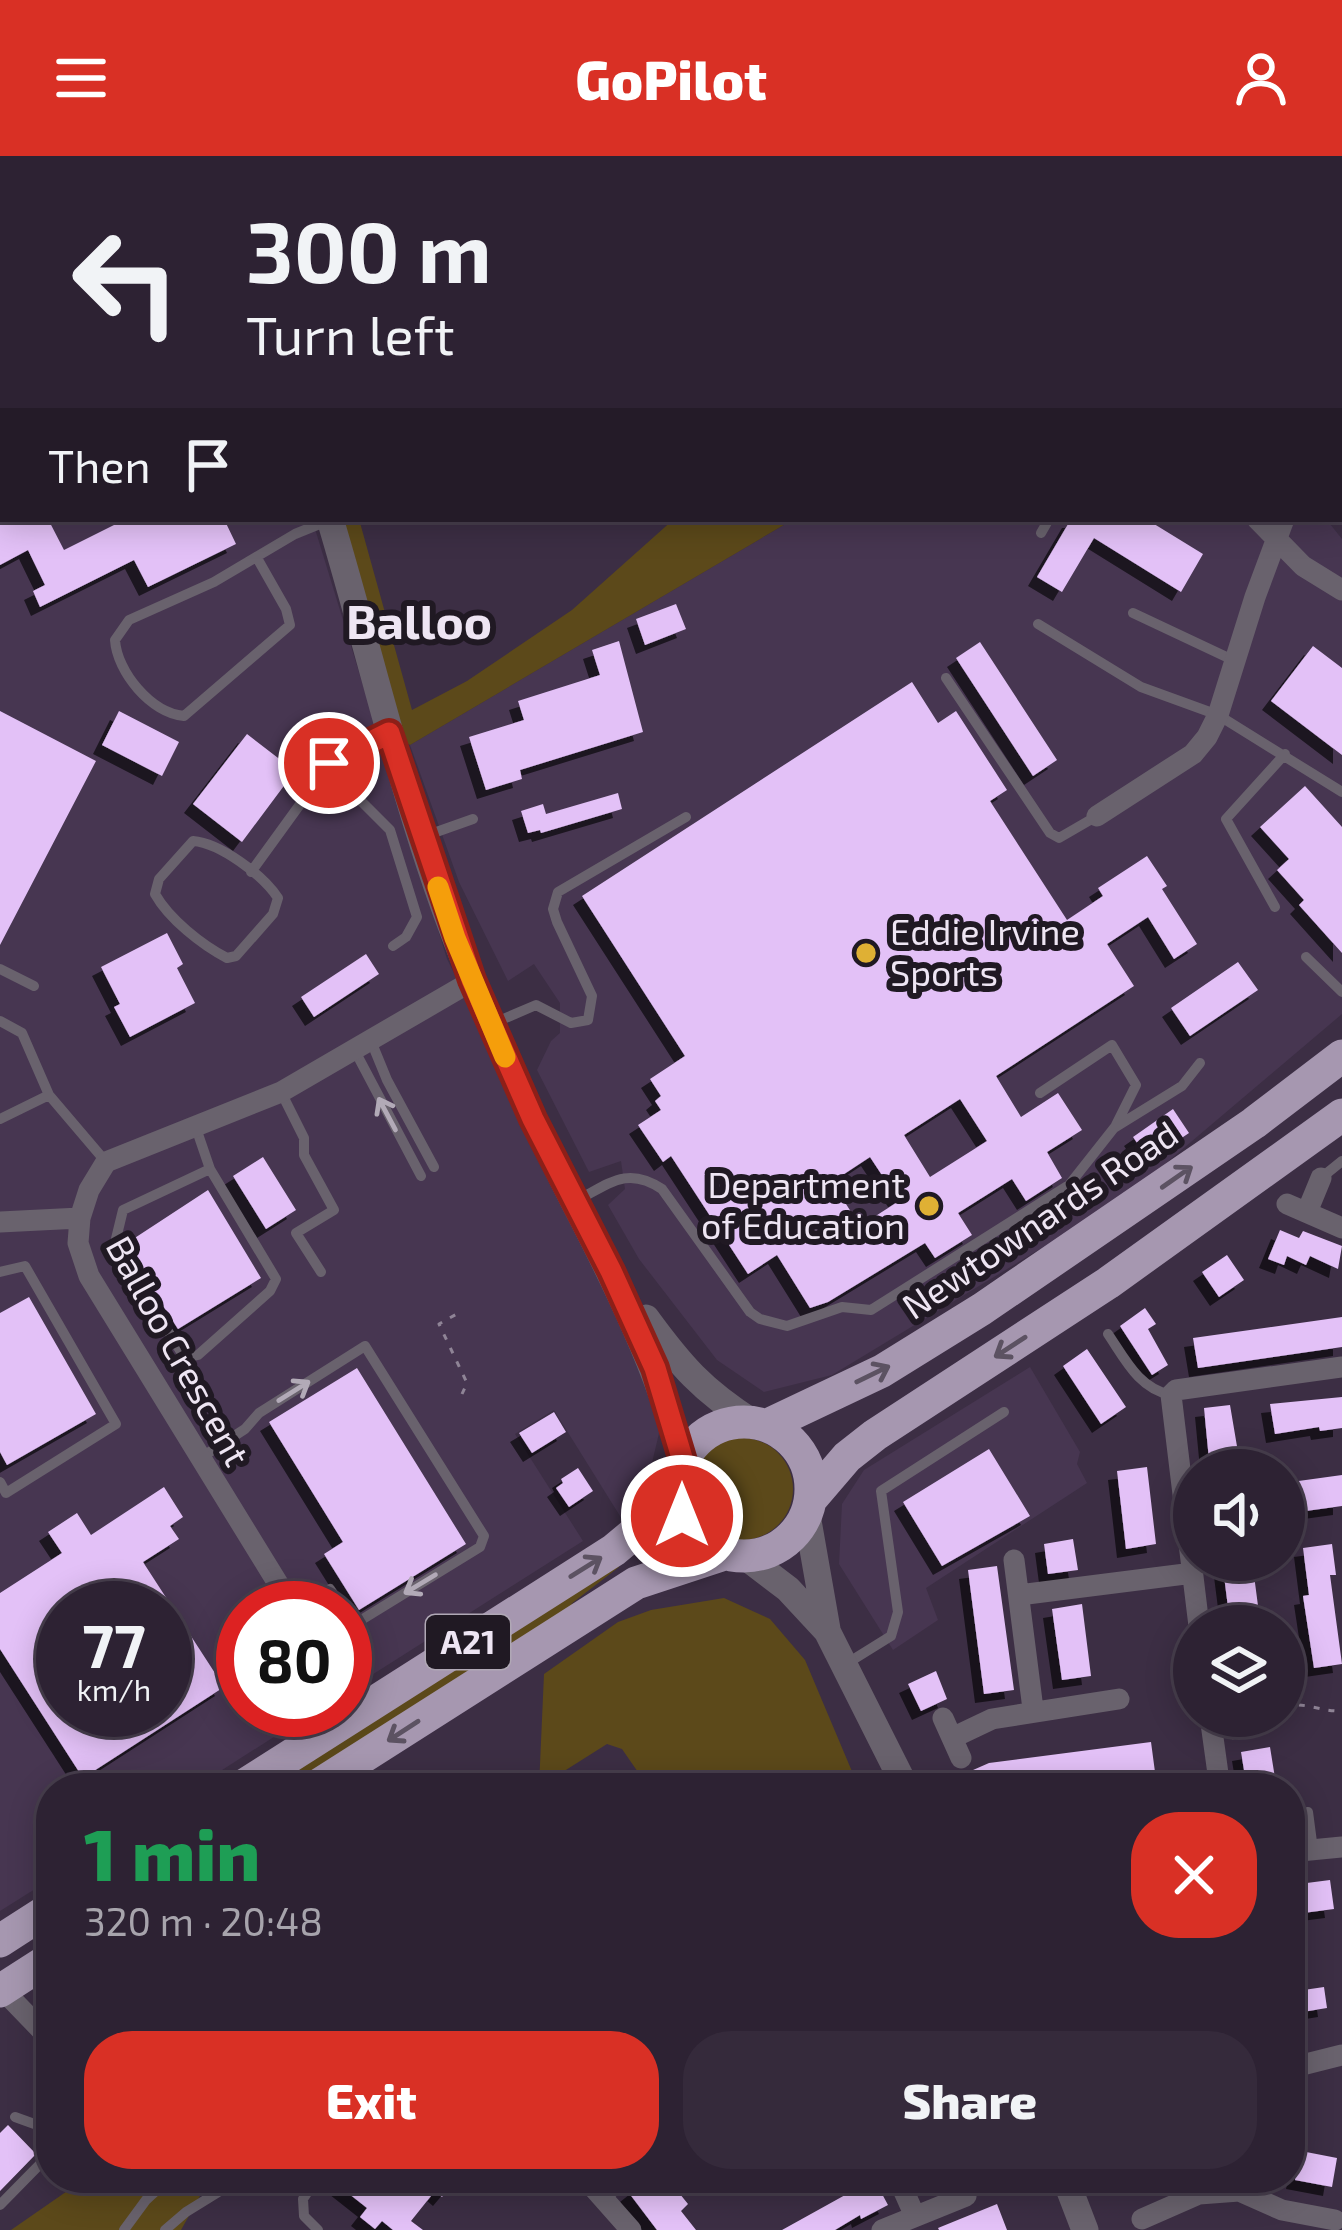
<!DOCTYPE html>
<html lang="en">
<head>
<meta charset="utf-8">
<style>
	:root { --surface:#2d2233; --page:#352a3b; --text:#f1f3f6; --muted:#a7a4ac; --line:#483f4e; --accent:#d93025 }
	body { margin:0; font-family:"Exo 2",sans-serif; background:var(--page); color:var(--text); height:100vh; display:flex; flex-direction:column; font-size:45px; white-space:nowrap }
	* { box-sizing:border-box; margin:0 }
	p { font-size:39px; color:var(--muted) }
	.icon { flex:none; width:66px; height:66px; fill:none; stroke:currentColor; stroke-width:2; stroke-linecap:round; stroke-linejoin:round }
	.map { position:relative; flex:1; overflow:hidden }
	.drawer { position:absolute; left:36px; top:1617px; width:1269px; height:420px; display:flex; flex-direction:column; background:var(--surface); border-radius:48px; box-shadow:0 6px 30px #0003,0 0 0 3px var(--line) }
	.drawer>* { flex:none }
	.top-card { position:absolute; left:0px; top:0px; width:1344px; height:366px; box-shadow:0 6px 30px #0003,0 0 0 3px var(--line); background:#2d2233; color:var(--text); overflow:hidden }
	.fabs { position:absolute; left:1173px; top:1293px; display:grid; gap:24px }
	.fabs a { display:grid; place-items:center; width:132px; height:132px; border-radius:50%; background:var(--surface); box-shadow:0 6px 30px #0003,0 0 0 3px var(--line); font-size:60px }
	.speed { position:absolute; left:36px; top:1425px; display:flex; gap:24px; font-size:60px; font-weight:700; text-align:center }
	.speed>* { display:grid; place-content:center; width:156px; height:156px; border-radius:50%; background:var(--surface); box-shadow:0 6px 30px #0003,0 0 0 3px var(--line); line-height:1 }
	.speed small { font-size:30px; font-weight:400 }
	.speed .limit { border:18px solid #d22; background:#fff; color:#111 }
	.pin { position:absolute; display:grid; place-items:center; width:102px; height:102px; color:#fff; margin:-51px; border:6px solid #fff; border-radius:50%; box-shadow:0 3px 12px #0007 }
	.me { position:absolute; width:132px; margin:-66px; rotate:0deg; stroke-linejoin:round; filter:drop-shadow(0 0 9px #0008) }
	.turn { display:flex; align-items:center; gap:42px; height:252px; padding:0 48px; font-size:54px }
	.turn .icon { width:156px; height:156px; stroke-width:2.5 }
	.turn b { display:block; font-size:84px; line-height:102px }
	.then { display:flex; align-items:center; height:114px; padding:0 48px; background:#0003; gap:24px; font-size:45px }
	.round { display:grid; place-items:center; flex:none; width:126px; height:126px; border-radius:48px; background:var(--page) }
	.head { display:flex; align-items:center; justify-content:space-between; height:204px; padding:0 48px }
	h1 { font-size:72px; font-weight:800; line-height:90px; color:#1e9e55 }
	.cta { display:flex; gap:24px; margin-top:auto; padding:24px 48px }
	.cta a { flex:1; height:138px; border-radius:48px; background:var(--accent); color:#fff; font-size:48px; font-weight:800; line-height:138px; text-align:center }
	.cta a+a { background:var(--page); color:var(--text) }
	header { display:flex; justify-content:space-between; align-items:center; height:156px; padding:0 48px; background:var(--accent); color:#fff; font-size:54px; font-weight:800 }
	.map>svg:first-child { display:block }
</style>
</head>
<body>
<header><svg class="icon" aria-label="menu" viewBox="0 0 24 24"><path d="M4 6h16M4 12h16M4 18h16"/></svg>GoPilot<svg class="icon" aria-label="person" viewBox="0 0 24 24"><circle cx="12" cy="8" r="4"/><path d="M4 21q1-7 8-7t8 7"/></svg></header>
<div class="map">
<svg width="1342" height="2074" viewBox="0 0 1342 2074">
	<defs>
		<filter id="shadow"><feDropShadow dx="-9" dy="9" stdDeviation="0" flood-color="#0009"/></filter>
	</defs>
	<rect width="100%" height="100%" fill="#3c2e44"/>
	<!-- built -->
	<path fill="#473651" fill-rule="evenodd" d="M0,0L168,3H3V363H312L447,803L592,1093L661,1269L650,1315L620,1360L554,1254L515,1278L583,1385L345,1536V1452H243V1554H316L194,1632H51V1723L0,1755ZM63,1452H165V1554H63Z
		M794,363H1326L1342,383V858L1126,1041L832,1219L764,1236L717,1204L639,1103L608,1049L625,1033L621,1005L589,1016L537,914L551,885L560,877V847L534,808L508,825L459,726L410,589Z
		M1030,1211L1080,1296L1077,1308L1087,1327L926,1432L938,1464L893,1494L839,1408L842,1348L864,1314Z"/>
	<!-- green -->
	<path fill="#5c491a" d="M337,363H359L412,554L467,525L572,454L674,363H794L410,589L400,583Z
		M691 1333a51 51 0 1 1 102 0a51 51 0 1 1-102 0Z
		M617,1405L619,1411L571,1448L576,1447L292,1632H262Z
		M724,1442L770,1463L805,1504L859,1632H649L622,1593L607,1588L539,1631L544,1518L618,1466L651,1454Z
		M86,2022H210L181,2074H11Z"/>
	<!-- building -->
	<path fill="#e3c1f7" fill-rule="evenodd" filter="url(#shadow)" d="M0,363H48L64,394L126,363H224L236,388L148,431L134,404L40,451L33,435L45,429L28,394L0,409Z
		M1071,363H1146L1203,398L1181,436L1094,382L1062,436L1037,421Z
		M676,448L686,473L645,489L636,463Z
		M619,485L643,576L520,614L522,623L486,634L469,581L524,564L518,545L600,519L592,494Z
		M980,486L1057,604L1033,620L956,502Z
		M1313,490L1342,512V599L1271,545Z
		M912,526L938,567L956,555L1007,634L990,645L1067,764L1103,740L1098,732L1147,700L1167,730L1162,733L1197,788L1174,803L1148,761L1107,788L1134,830L996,920L1021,961L1058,937L1082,974L1047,996L1062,1022L1026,1045L1012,1023L958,1057L972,1079L935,1102L925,1087L828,1146L810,1152L777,1099L748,1118L671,1000L663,1006L638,969L661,954L655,945L661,940L650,923L685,900L582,740ZM960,943L987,985L930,1021L904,979ZM870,1001L899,1045L860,1070L832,1026Z
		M0,555L96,605L0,789Z
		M119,555L179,586L162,620L102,589Z
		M247,578L295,615L242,686L193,648Z
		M1305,630L1342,671V797L1299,749L1304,744L1277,714L1289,703L1260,671Z
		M618,637L622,653L541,677L540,674L528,677L521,655L543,648L546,658Z
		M167,777L183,808L177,812L195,847L130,881L114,851L120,848L101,811Z
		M366,798L379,818L314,861L301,841Z
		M1238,806L1258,834L1190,880L1171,852Z
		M1173,953L1189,977L1149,1004L1133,981Z
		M263,1001L296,1054L266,1073L233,1020Z
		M208,1034L261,1122L178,1173L124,1089Z
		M1280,1074L1299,1082L1303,1075L1342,1090L1338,1113L1310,1100L1306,1109L1287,1100L1284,1109L1268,1103Z
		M1227,1099L1244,1124L1219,1141L1202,1116Z
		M29,1141L96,1258L7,1309L0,1296V1157Z
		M1145,1152L1156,1168L1148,1173L1168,1209L1152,1219L1120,1170Z
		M1342,1161V1191L1198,1212L1193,1182Z
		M1087,1193L1126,1251L1101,1268L1063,1210Z
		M357,1212L466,1388L359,1454L324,1398L343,1386L269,1266Z
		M1342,1241V1272L1320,1275L1319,1271L1275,1278L1270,1248Z
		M1230,1249L1241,1314H1210L1204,1252Z
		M554,1256L566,1276L532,1297L519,1277Z
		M989,1293L1030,1360L942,1410L903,1346Z
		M1147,1311L1156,1388L1126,1393L1117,1315Z
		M578,1312L593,1335L569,1351L556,1332L563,1327L561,1323Z
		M1342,1319V1350L1284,1358V1327Z
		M164,1331L183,1361L170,1370L179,1383L143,1406L224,1531L83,1622L0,1493V1437L62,1397L48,1376L77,1357L91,1379ZM63,1452H165V1554H63Z
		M1073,1383L1078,1414L1048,1418L1044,1388Z
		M1332,1388L1336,1419H1330L1342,1508L1314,1512L1303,1440L1309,1439L1303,1392Z
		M1222,1404H1252L1260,1465L1230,1467Z
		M997,1410L1014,1534L984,1538L968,1414Z
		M1082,1448L1091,1520L1062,1524L1052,1453Z
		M936,1515L947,1543L921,1555L908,1528Z
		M1151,1586L1155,1616L1029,1632H932L989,1607Z
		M1270,1591L1275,1622L1246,1626L1241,1596Z
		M1330,1724L1334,1753L1303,1757L1299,1728Z
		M1324,1831L1327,1852L1290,1858V1836Z
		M8,1969L36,1998L0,2035V1977Z
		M1301,1995L1337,2002L1332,2031L1295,2024Z
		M329,2022H458L442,2041L435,2035L411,2065L423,2074H393L382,2065L375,2073L360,2061L367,2052Z
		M648,2022H667L688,2048L681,2055L696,2074H657L629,2037Z
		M874,2023L888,2049L861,2063L860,2059L835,2074H782Z
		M997,2048L1007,2074H939L938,2072Z"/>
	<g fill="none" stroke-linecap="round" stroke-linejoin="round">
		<!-- path -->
		<path stroke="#8f8496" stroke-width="3" stroke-dasharray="6 9" stroke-linecap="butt" d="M476,3L477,0
			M462,1238L467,1227L439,1168L462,1155
			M1284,1550C1302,1545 1322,1556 1342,1555
			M1232,1582L1250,1577L1271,1560"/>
		<!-- service -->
		<path stroke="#69626d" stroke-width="10" d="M27,0L30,3
			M394,3L395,0
			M590,3L591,0
			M1341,40L1342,39
			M0,96L3,92
			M0,211L3,213
			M0,328L3,327
			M1041,377L1049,363
			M257,402L286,453L290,469L184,560C151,557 117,516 115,484L129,464L214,426L295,378L327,365
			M1133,457L1235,505
			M1038,468L1141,531L1218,559L1342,636
			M946,522L1050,677L1059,682L1097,660
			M368,586L351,617L352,636L390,674L417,761L406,781L393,790
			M425,680L473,663
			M193,685C220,687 263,719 278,742L273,758L236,800L227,802C202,789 169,763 155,738L159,723Z
			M251,716L330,607L370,585
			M1275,751L1226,663L1285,598
			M1306,801L1342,836
			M0,813L34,830
			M0,865L22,877L49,939L0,963
			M494,867L536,849L571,867L588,864L592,840L557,766L553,753L558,736L686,661
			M371,885L387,924L434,1011
			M355,895L421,1020
			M281,936L304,982V999L334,1054L296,1077L321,1116
			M1040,937L1112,889L1136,929L1116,969
			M49,939L106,1006
			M196,972L210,1013L276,1123L270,1135L198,1199L185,1202L114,1091L123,1054L210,1013
			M1321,1022L1342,1005
			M574,1046C608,1029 626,1009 662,1033L750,1156L760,1163L787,1170L842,1151L871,1154L1069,1029L1114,972L1182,930L1200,907
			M0,1116L25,1110L116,1268L6,1337L0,1326
			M1108,1178C1125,1203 1139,1233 1171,1239
			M202,1301L245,1273L259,1257L365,1190L484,1380L480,1391L358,1466L345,1455
			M265,1452L285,1439
			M297,1452L330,1433L343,1452
			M233,1472L243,1466
			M846,1508L891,1480L898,1456L881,1335L1004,1256
			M1308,1656L1313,1694
			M15,1961L51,1974
			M317,2022L303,2043L304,2060L318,2074
			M0,2049L51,1997
			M124,2074L146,2044L170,2022
			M165,2074L186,2056L241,2022"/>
		<!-- minor -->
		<path stroke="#69626d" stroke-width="21" d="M833,3L835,0
			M0,4L4,0
			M1341,164L1342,163
			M1341,300H1342
			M1257,363L1303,410L1342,434
			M1097,660L1193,598L1207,581L1218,559L1255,441L1284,363
			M1287,1048L1342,1072
			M1307,1056L1321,1022
			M0,1066L80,1062
			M1014,1404L1033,1553
			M1019,1439L1193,1417
			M293,1452L89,1120L78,1087L80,1062L89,1034L106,1006L281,936L472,825
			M1199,1470L1171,1239L1176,1234L1342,1211
			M1210,1560L1220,1632
			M943,1562L961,1602
			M952,1582L992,1563L1119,1543
			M635,1629L636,1632
			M1290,1696L1342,1691
			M0,1831L51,1884
			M1290,1912L1342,1899
			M585,2022L631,2074
			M898,2022L914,2058
			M603,2038L621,2022
			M1142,2063L1199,2038L1239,2035L1282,2054L1335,2064
			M882,2074L966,2040"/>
		<!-- tertiary -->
		<path stroke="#69626d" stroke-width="27" d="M178,0L179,3
			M330,363C376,516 410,675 472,823C503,898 537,973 574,1046C618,1131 658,1212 683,1305
			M646,1162C681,1210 702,1234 752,1266
			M807,1359L827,1473
			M746,1401L788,1433L827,1475L906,1632
			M1065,2022L1085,2074"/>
		<!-- trunk -->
		<path stroke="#a697b0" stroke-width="33" d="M677 1333a67 67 0 1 1 134 0a67 67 0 1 1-134 0Z
			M768,1269L882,1215L982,1153L1254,967L1342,900
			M811,1343L847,1301L875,1279L1108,1127L1342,959
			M240,1632L614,1394L645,1368L677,1321
			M314,1632L636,1427L724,1398
			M0,1785L51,1752
			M0,1835L51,1802"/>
	</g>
	<!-- one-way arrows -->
	<defs><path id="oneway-shaft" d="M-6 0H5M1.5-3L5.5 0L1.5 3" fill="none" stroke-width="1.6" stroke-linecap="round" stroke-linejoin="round" transform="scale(3)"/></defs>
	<g stroke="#b2aab7">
		<use href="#oneway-shaft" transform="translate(387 958) rotate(-118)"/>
		<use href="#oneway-shaft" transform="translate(294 1235) rotate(-32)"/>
		<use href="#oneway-shaft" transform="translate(420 1428) rotate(149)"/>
	</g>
	<g stroke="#5c5262">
		<use href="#oneway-shaft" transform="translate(1177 1021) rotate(-35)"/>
		<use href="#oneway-shaft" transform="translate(1010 1191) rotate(147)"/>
		<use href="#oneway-shaft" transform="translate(873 1218) rotate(-26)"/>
		<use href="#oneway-shaft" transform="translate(586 1411) rotate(-32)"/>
		<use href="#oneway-shaft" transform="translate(403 1575) rotate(147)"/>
	</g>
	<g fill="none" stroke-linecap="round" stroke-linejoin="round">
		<!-- route casing -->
		<g stroke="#8d1f18" stroke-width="30">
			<path id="route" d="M329,607L389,577L472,824L533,963L611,1115L655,1212L683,1305L677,1341L682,1360"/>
		</g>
		<!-- route -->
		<use href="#route" stroke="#d93025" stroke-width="21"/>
		<!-- slow -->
		<path stroke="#f59e0b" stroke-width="21" d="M438,731L455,782L505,901"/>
	</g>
	<!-- markers -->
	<g fill="#dfb034" stroke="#201923" stroke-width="4.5">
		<circle cx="866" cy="797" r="12"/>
		<circle cx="929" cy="1050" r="12"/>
	</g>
	<g text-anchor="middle" stroke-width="12" stroke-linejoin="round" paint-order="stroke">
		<!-- shield labels -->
		<rect fill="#201923" stroke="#b0a8b5" stroke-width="3" x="426" y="1459" width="84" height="54" rx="9"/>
		<g font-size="33" font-weight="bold" fill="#eee5f3">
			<text x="468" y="1498">A21</text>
		</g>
		<!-- poi labels -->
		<g font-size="36" fill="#eee5f3" stroke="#201923" text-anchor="start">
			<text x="890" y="789">Eddie Irvine<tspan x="890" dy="41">Sports</tspan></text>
			<text x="905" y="1042" text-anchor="end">Department<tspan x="905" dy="41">of Education</tspan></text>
		</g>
		<!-- street labels -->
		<g font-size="36" fill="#eee5f3" stroke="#201923">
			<text transform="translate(1040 1064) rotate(-34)" y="13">Newtownards Road</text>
			<text transform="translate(178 1195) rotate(61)" y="13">Balloo Crescent</text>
		</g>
		<!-- district labels -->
		<g font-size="48" font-weight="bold" fill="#eee5f3" stroke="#201923">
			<text x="419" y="483">Balloo</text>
		</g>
	</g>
</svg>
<div class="fabs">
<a><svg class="icon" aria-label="sound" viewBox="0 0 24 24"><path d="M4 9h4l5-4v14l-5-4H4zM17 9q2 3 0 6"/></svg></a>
<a><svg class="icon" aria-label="layers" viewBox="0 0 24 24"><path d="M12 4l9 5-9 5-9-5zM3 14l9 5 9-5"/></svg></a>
</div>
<div class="speed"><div>77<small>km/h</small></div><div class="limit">80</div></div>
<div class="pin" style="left:329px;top:607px;background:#d93025"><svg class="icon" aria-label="arrive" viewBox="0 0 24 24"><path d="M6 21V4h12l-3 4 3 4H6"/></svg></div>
<svg class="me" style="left:682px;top:1360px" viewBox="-20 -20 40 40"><circle r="17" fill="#d93025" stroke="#fff" stroke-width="3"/><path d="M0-11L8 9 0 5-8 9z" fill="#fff"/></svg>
<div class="top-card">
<div class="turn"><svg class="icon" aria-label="left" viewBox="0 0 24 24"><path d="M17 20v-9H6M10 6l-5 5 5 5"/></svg><div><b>300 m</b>Turn left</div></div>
<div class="then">Then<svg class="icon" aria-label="arrive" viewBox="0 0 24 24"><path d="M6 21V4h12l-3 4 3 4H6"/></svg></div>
</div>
<section class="drawer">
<div class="head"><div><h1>1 min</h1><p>320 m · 20:48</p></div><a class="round" style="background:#d93025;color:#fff"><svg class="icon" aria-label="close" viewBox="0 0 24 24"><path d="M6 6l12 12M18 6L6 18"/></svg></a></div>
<div class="cta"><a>Exit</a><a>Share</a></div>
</section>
</div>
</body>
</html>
